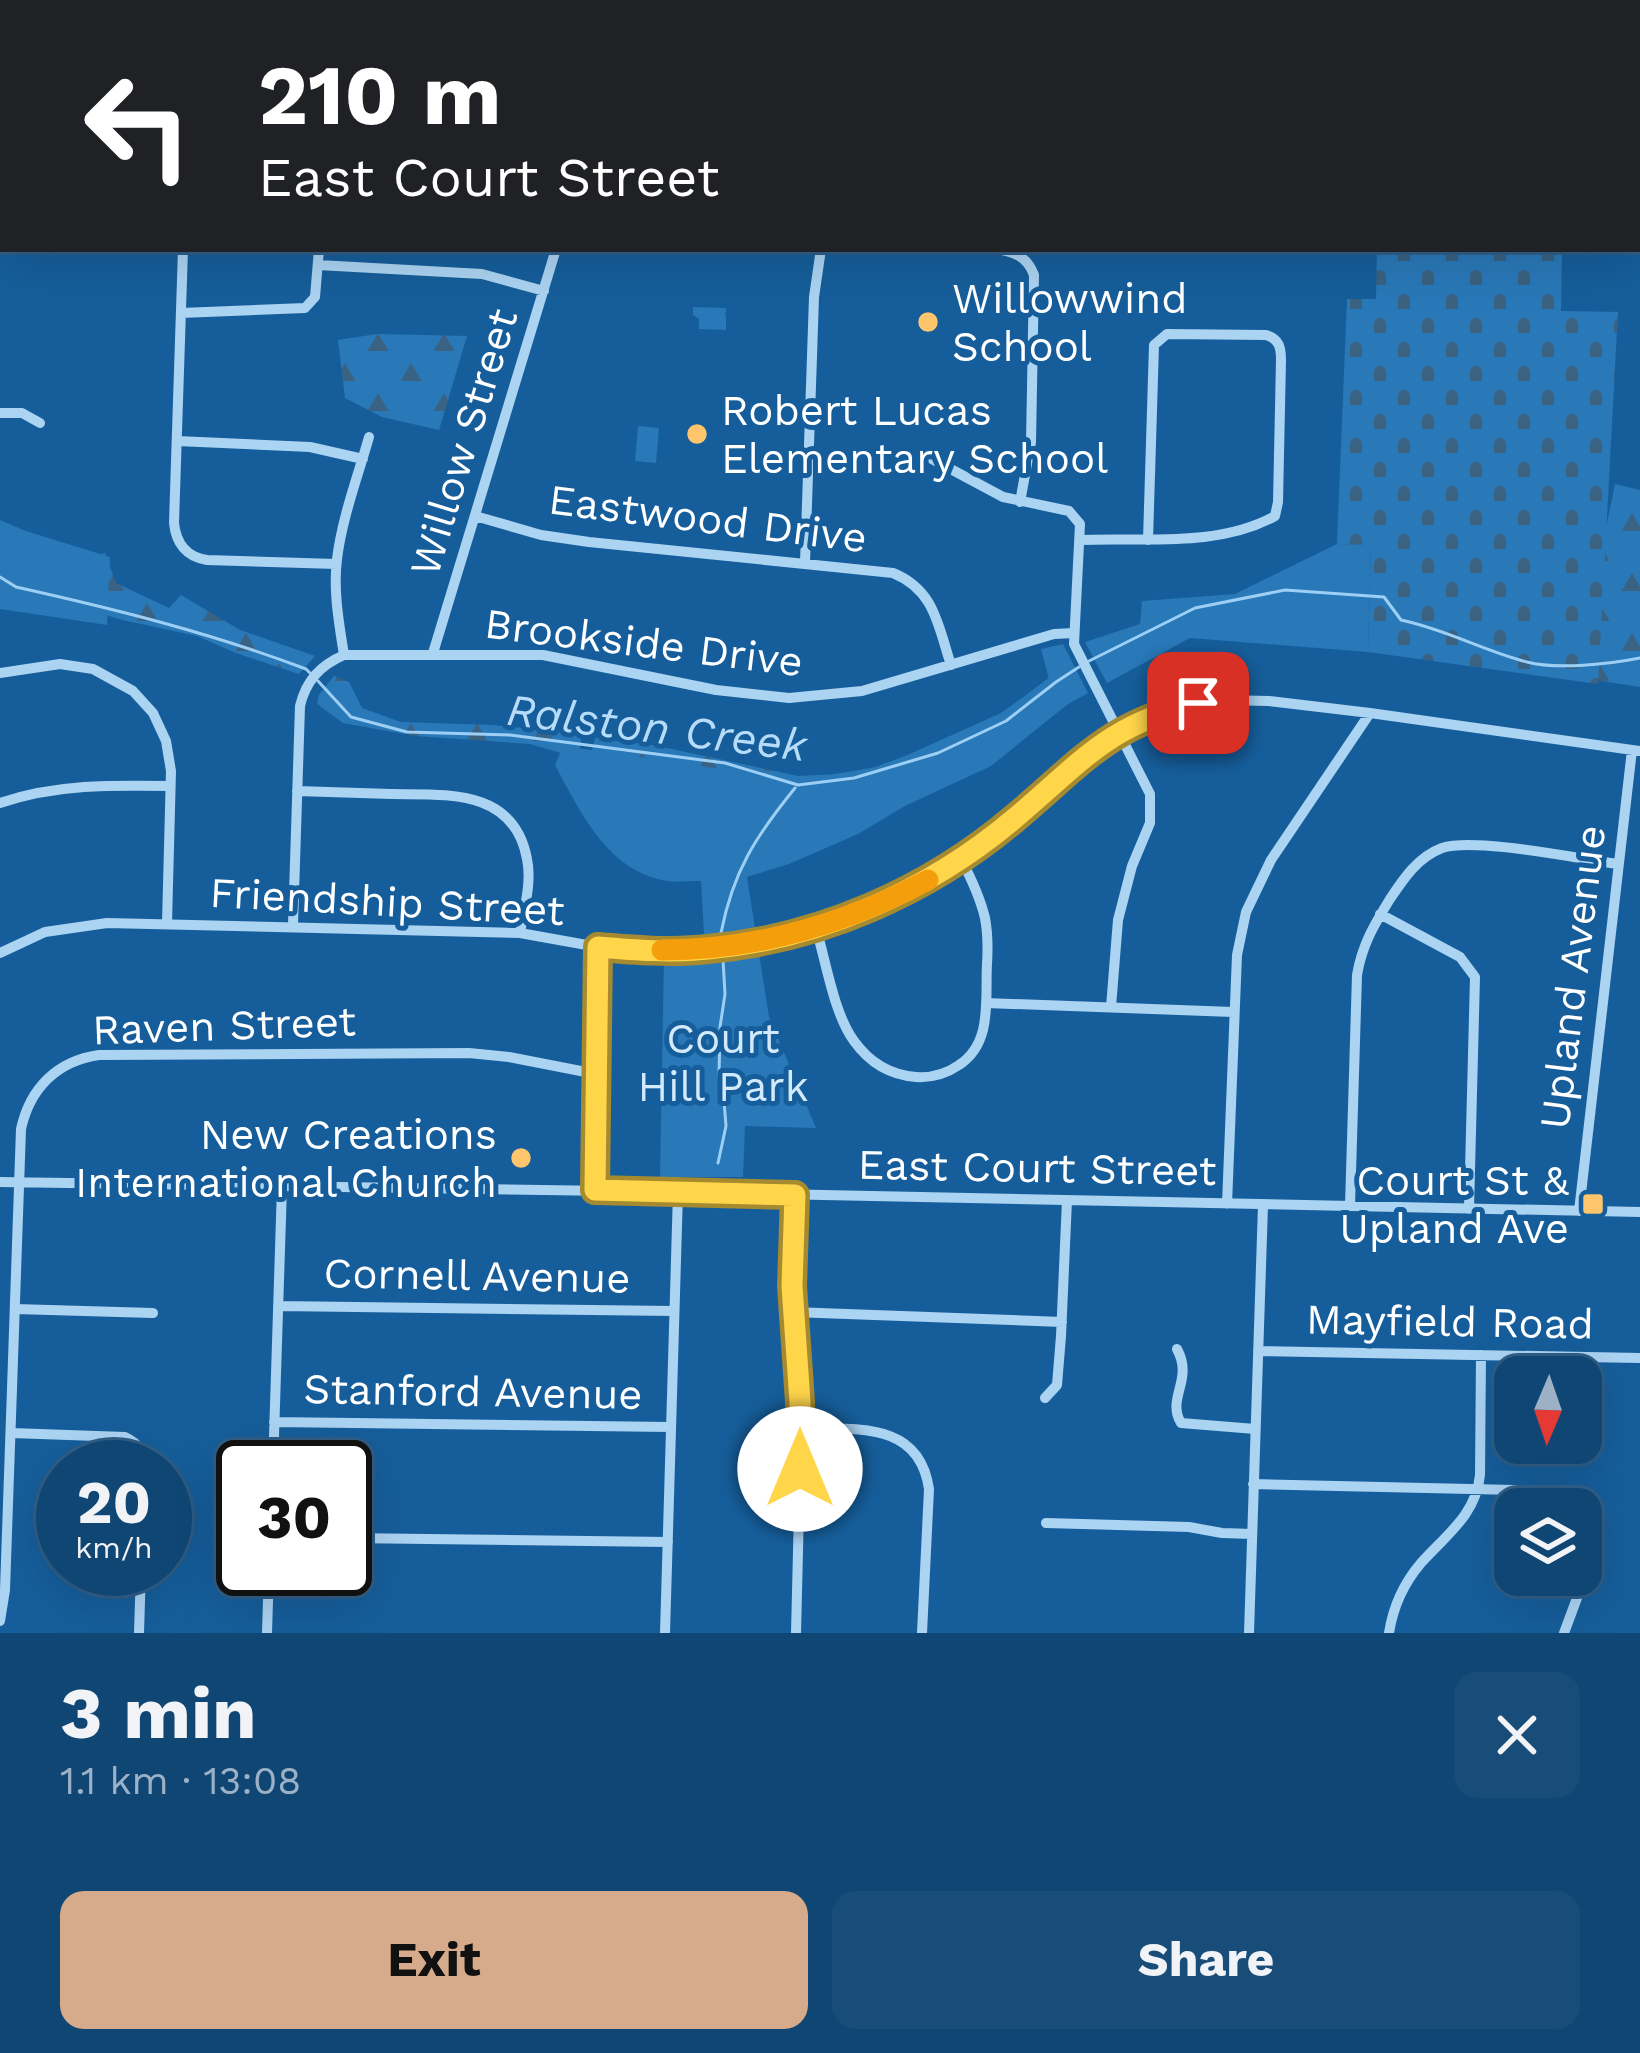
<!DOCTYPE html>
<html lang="en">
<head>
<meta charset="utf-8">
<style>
	:root { --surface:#104674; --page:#194d79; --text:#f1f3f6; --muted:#9cb1c5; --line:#305e86; --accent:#d6ab8b }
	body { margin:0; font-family:"Work Sans",sans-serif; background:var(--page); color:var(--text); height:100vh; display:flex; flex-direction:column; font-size:45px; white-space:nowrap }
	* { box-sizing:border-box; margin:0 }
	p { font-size:39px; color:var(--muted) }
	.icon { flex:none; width:66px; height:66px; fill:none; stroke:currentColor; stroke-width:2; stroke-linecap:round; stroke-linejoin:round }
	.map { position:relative; height:1633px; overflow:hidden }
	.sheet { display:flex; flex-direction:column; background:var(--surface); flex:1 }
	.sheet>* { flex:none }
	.hud { position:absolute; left:0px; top:0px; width:1641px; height:252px; box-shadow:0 12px 48px #0002,0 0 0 3px var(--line); background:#202124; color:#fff; overflow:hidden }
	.needle { width:78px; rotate:182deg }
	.fabs { position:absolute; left:1494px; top:1356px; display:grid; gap:24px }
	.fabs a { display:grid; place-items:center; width:108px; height:108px; border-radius:24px; background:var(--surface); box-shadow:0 12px 48px #0002,0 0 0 3px var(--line); font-size:60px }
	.speed { position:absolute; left:36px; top:1440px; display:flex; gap:24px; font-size:60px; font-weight:700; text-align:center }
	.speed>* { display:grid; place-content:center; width:156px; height:156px; border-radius:50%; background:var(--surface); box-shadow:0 12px 48px #0002,0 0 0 3px var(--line); line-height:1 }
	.speed small { font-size:30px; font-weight:400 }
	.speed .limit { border:6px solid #111; border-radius:18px; background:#fff; color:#111 }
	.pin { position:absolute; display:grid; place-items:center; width:102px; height:102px; color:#fff; margin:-51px; border-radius:24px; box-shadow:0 6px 18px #0006 }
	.me { position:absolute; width:132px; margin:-66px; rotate:0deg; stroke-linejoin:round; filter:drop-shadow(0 0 9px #0008) }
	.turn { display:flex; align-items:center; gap:42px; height:252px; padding:0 60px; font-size:54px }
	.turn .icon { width:156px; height:156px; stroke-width:2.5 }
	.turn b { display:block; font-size:84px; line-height:102px }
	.round { display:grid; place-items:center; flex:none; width:126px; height:126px; border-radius:24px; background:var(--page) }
	.head { display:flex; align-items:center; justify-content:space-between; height:204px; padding:0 60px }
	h1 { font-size:72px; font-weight:700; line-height:90px }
	.action { display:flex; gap:24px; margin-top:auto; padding:24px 60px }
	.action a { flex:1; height:138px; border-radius:24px; background:var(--accent); color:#111; font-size:48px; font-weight:700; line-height:138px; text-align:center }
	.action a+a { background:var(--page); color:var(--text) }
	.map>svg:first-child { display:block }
</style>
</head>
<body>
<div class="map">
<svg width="1640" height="1633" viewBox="0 0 1640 1633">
	<defs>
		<pattern id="grass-tufts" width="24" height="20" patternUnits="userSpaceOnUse" patternTransform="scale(3)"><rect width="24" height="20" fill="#2978b8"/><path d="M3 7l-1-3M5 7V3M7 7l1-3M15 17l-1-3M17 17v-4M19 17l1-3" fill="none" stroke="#3a6282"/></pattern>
		<pattern id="forest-firs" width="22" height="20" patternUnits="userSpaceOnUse" patternTransform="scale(3)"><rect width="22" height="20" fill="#2978b8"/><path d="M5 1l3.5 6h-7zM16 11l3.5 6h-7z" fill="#3a6282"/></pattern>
		<pattern id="cemetery-stones" width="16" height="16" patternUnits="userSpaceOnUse" patternTransform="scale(3)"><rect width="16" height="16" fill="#2978b8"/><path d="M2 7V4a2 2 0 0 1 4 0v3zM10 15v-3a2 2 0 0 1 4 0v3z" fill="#3a6282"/></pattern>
	</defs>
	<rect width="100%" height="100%" fill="#165e9b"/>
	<!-- grass -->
	<path fill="url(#grass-tufts)" d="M693,307L726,308V330L699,329V319L693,315Z"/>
	<!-- forest -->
	<path fill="url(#forest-firs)" d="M377,334L467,336L439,430L382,417L345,398L338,340Z
		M1615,484L1640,490V687L1479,662L1587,621Z
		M0,520L63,547L77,560L105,553L116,583L169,608L181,595L240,630L315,656L299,674L236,653L197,636L118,619L83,607L0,596Z
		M1064,666L1075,680L842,795L590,758L595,738L653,745L798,776L859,773L930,747L1000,715Z
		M334,676L349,682L362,708L401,722L492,725L582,734L578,758L530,744L416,736L343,723L317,704L319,695Z"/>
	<!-- cemetery -->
	<path fill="url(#cemetery-stones)" d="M1377,249H1562L1561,311L1618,312L1598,684L1368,652L1371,546L1337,544L1347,299H1376Z"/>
	<!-- park -->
	<path fill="#2978b8" d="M638,426L659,428L656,463L635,461Z
		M0,523L110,557L107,625L0,609Z
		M1337,544L1371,545L1368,652L1190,638L1107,683L1085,642L1140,624L1142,601L1235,594Z
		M1063,644L1088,693L1068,704L991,766L905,806L858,834L789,864L747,877L769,1017L816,1128L745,1126L743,1177H660L664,955L705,952L701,881C689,881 674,883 662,880C606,868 580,811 555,765L563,746L799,780L883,766L1001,713L1049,679L1041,649Z"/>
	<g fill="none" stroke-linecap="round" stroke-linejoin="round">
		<!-- stream -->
		<path stroke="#9dcff5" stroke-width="3" d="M0,577L16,587C115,609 211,633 306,669L311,674
			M1087,662L1195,608L1285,590L1384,597L1401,620C1445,629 1484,651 1527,662C1557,670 1610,664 1640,658
			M318,681L351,717L407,732L510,735L725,763L798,785L854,778L938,753L1006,721L1056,682L1079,667
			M721,933C733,871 756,836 795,788
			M718,1163L726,1126L724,1101L719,1076L720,1027L725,994L723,960"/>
		<!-- minor -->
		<path stroke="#abd3f2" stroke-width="10" d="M427,0L436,3
			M568,0L570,3
			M605,0L609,3
			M45,3V0
			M105,3L107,0
			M260,3V0
			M272,3L273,0
			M394,3V0
			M950,3V0
			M1054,3V0
			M1294,3V0
			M1470,3V0
			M1638,59H1640
			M183,249L174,523C176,543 186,557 207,560L336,564
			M996,249C1014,252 1027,256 1034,275L1031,442L1020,502
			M318,265L482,274L544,291
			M181,313L305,308L315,297L319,249
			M0,413H22L40,423
			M177,441L310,447L363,459
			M932,459L1003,497L1069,511L1080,524L1074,644L1150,794V823L1132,866L1118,920L1111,1007
			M475,516L541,535L589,542L893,573C935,590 938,626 951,665
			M1080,540C1143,537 1217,548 1275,516L1278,502L1281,360C1281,347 1279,339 1266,335L1167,334L1154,345L1148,540
			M805,563L814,297L821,249
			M433,653L556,249
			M344,655C339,623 333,591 337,559C342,518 358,476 369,437
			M0,673L60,664L93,669L133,691L153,713L166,741L171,771L167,923
			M297,791C329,792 360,793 391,794C446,795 514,788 527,859C532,882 524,909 520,933
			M0,803C56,784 112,785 170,786
			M1380,914L1460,957L1475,977L1469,1209
			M293,925L300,706C306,680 321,665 344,655H543L716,690L789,698L862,691L1054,634L1074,633
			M816,928C826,962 834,1014 854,1041C869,1062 890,1075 916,1077C932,1078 946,1074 959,1065C993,1043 985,999 987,964C988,948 988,934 985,918C980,897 971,878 961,859
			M0,953L45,932L107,923L520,933L598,947L644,950L707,949L782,937L816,928L871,907L936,875L1014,819L1086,753L1124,729L1168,710L1220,700L1269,701L1370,713L1640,751
			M986,1003L1233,1012
			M0,1182L678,1192L1640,1212
			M595,1190L598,947
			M795,1195L792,1312L801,1428L796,1633
			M1227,1204L1237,955L1246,912L1271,860L1370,713
			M1350,1206L1357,975C1362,945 1374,925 1390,899C1404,878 1418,857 1442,848C1475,837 1579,859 1618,864
			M1579,1211L1632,750
			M278,1306L674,1311
			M15,1309L153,1313
			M792,1312L1062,1322
			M1177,1349C1194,1380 1166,1398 1181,1423L1255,1429
			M1258,1351L1640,1358
			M1045,1398L1057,1385L1061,1336L1067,1200
			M274,1422L671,1427
			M801,1428C855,1430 919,1420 929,1489L922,1633
			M11,1433L125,1437C138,1443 145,1452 145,1467
			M273,1467L282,1187
			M1253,1484L1558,1491L1571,1498L1579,1509
			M1581,1517V1538
			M1046,1523L1189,1527L1222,1533L1252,1534
			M345,1538L668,1542
			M0,1621L5,1590L21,1129C30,1088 57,1061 99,1055L469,1053L509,1057L596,1074
			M139,1633L141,1569
			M267,1633L269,1569
			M665,1633L678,1192
			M1249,1633L1263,1205
			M1389,1633C1393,1607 1404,1583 1421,1563C1446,1535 1476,1515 1480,1475L1481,1355
			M1564,1633L1577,1598L1580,1575"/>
		<!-- major -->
		<path stroke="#f6fbff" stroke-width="14" d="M0,131H3
			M1638,158H1640"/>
	</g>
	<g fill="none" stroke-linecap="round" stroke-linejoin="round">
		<!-- route casing -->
		<g stroke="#a68a30" stroke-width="30">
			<path id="route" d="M800,1469V1402L792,1286L795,1195L595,1190L598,947C634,950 671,953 708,949C820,939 929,891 1015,818C1083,761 1107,725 1198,703"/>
		</g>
		<!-- route -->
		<use href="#route" stroke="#ffd54a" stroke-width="21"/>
		<!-- slow -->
		<path stroke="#f59e0b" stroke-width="21" d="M662,950C756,950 845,924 928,880"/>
	</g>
	<!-- markers -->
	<g fill="#ffc56c" stroke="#165e9b" stroke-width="4.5">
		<circle cx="928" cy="322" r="12"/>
		<circle cx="697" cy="434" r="12"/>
		<circle cx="521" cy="1158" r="12"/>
		<rect x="1581" y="1192" width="24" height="24" rx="6"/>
	</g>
	<g text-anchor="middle" stroke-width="10" stroke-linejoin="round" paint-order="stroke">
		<!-- poi labels -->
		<g font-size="42" fill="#fff" stroke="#165e9b" text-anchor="start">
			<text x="952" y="313">Willowwind<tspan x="952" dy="48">School</tspan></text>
			<text x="721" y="425">Robert Lucas<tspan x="721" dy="48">Elementary School</tspan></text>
			<text x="497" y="1149" text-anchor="end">New Creations<tspan x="497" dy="48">International Church</tspan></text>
			<text x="1569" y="1195" text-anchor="end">Court St &amp;<tspan x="1569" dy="48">Upland Ave</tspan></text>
		</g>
		<!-- street labels -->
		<g font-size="42" fill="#fff" stroke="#165e9b">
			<text transform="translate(463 442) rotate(-73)" y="15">Willow Street</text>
			<text transform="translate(708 518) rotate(7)" y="15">Eastwood Drive</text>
			<text transform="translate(644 642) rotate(7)" y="15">Brookside Drive</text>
			<text transform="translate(387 901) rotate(3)" y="15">Friendship Street</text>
			<text transform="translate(1572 977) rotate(-83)" y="15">Upland Avenue</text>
			<text transform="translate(224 1025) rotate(-2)" y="15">Raven Street</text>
			<text transform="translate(1037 1167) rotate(1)" y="15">East Court Street</text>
			<text transform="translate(477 1275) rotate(1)" y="15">Cornell Avenue</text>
			<text transform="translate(1450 1321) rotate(1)" y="15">Mayfield Road</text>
			<text transform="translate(473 1391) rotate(1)" y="15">Stanford Avenue</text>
		</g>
		<!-- park labels -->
		<g font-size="42" fill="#d3eafd" stroke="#165e9b">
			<text x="723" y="1053">Court<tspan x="723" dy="48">Hill Park</tspan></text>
		</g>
		<!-- water labels -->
		<g font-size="45" font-style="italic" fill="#b7dcf9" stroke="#165e9b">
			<text transform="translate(657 727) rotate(7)" y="16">Ralston Creek</text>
		</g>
	</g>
</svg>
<div class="fabs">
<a><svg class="needle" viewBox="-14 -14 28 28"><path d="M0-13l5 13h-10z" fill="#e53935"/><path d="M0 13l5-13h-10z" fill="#9cb1c5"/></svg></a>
<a><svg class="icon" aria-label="layers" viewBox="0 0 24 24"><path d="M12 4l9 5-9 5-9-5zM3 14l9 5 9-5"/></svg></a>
</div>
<div class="speed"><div>20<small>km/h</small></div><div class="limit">30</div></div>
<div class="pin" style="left:1198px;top:703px;background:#d93025"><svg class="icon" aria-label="arrive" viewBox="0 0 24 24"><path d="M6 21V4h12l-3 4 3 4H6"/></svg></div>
<svg class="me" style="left:800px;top:1469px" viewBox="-20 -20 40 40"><circle r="19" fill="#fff"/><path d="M0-13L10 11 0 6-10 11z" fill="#ffd54a"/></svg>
<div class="hud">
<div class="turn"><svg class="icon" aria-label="left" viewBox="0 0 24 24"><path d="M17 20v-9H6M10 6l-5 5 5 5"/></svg><div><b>210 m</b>East Court Street</div></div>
</div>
</div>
<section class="sheet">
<div class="head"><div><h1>3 min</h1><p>1.1 km · 13:08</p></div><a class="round"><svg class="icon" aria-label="close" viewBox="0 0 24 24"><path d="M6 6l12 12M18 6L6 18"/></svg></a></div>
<div class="action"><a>Exit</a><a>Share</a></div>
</section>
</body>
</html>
